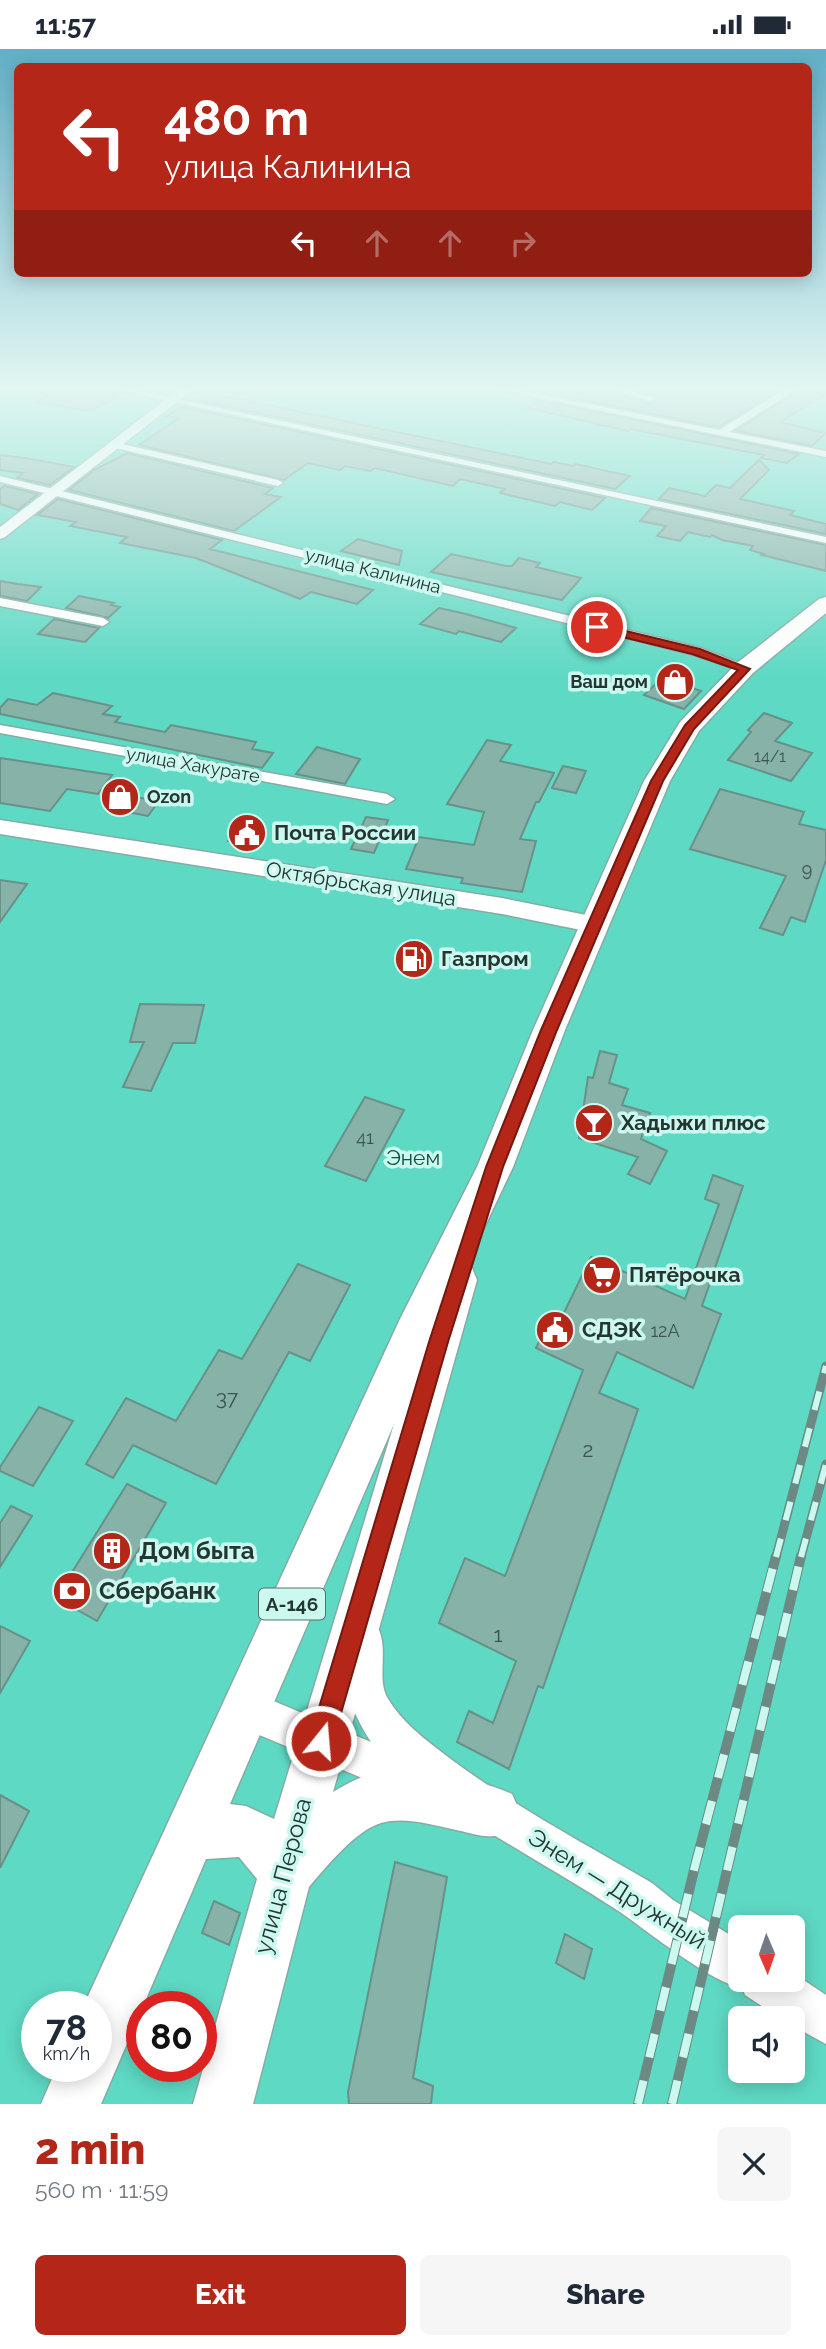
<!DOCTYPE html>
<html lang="en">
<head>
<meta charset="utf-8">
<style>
	:root { --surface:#fff; --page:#f6f6f7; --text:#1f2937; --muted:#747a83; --accent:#b42618 }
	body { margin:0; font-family:Raleway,sans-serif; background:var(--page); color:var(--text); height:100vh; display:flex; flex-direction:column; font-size:26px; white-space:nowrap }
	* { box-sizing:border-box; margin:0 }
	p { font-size:23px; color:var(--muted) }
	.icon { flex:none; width:38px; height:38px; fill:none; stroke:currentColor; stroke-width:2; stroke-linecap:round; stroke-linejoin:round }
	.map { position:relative; height:2055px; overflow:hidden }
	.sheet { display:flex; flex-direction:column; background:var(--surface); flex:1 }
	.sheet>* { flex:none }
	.hud { position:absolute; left:14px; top:14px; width:798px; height:214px; border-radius:10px; box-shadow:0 4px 18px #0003; background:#b42618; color:#fff; overflow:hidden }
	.needle { width:46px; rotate:178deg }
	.buttons { position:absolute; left:728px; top:1866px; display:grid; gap:14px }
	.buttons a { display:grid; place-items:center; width:77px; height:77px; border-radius:10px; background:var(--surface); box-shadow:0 4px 18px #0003; font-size:35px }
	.speed { position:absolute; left:21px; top:1942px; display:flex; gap:14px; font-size:35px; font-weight:700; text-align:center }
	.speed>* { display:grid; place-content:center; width:91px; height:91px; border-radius:50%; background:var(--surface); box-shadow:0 4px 18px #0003; line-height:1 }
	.speed small { font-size:18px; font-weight:400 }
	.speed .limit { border:10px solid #d22; background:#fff; color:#111 }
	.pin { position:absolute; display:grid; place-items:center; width:60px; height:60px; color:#fff; margin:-30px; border:4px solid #fff; border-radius:50%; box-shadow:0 2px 7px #0007 }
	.me { position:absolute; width:77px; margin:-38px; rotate:17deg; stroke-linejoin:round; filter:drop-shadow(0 0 5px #0008) }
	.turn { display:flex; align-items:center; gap:24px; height:147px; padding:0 35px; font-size:32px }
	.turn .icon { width:91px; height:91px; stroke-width:2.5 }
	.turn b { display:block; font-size:49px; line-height:60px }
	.lanes { display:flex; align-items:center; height:66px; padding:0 35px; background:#0003; justify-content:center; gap:35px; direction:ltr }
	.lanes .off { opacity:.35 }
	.round { display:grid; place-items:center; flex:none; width:74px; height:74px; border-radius:10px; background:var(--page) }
	.overview { display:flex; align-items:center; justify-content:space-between; height:119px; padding:0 35px }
	h1 { font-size:42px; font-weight:800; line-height:52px; color:var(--accent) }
	.button { display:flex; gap:14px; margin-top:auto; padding:14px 35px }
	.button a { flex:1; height:80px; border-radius:10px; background:var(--accent); color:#fff; font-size:28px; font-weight:800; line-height:80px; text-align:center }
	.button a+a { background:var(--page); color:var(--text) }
	.status { display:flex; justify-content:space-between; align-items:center; height:49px; padding:0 35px; background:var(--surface); direction:ltr }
	.status svg { height:19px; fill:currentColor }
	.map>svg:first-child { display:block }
</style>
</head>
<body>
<div class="status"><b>11:57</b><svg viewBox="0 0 49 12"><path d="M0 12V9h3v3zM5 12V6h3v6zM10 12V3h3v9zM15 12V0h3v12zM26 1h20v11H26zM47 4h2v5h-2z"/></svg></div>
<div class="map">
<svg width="826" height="2055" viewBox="0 0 826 2055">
	<rect width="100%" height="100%" fill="#bfece2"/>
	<!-- green -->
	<path fill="#5ed9c4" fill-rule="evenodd" d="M0,341H826V2055H0ZM740,1878H793V1930H740ZM37,1958H96V2018H37ZM142,1958H201V2018H142ZM740,1969H793V2021H740Z"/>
	<!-- building -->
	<path fill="#87b2a8" stroke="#689189" stroke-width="2" d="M59,341H106L99,345L116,348L94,360L85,361L37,353Z
		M552,341H569L606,348L614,344L649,355L657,348L644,343L647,341H779L718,378L548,344Z
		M798,341H826V345L780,373L826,384L812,397L736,382Z
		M210,344L551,415L554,413L573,417L576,415L630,427L615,440L196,351Z
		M539,351L799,405L787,414L761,409L764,406L631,380L628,382L528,359Z
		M183,358L605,449L592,461L560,453L555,457L500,444L505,440L460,430L453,437L375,419L370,422L345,417L340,421L308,414L284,431L139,396L179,369L166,367Z
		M127,404L273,439L265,445L281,448L234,482L69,441L94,421Z
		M0,406L25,409L74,418L50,436L17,429L23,424L0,421Z
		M759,411L769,421L740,450L794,462L790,466L826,475V485L659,450L669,439L705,447L716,436L730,439Z
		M5,437L38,445L18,461L0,455V440Z
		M58,450L222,491L210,500L373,541L357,555L311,543L300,550L196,509L120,494L127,488L70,477L76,473L37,466Z
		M651,459L826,496V522L762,506L764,505L750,501L753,497L722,491L712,486L710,488L688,483L680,492L657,487L666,477L640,472Z
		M358,490L402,502L399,516L341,502Z
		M451,505L506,517H512L519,509L540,514L536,518L581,529L562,551L431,523Z
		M0,532L18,535L41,538L27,552L0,547Z
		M79,547L114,554L111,556L120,558L108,569L66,559Z
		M439,559L466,565L516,579L501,593L459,582L456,585L420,575Z
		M54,570L99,579L85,593L38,585Z
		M662,629L667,631L701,642L684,660L644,646Z
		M53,644L112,657L103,665L120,668L115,673L165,683L171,676L256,693L252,700L273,704L262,719L0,665V659L8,650L37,656Z
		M764,664L792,674L775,692L812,704L791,732L728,711L751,683L748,681Z
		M487,691L511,696L500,712L554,724L539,753H536L520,790L536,792L522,843L461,834L463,829L406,820L419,788L474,796L484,763L447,755Z
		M317,698L360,710L345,735L296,725Z
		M0,709L112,726L98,745L67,740L50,762L0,754Z
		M563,717L586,722L576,744L552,739Z
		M720,740L804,763L799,775L826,781V811L805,873L791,868L783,886L760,879L786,827L690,800Z
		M117,745L159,752L148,767L106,759Z
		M366,768L388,771L374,804L351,800Z
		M237,775L264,779L255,796L228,792Z
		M0,831L27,835L0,873Z
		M140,955L204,956L195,994H173L151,1042L123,1038L144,993H130Z
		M600,1002L617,1006L609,1034L628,1040L622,1056L650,1064L641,1090L667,1102L650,1135L628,1125L638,1108L579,1089L588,1028L593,1029Z
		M365,1048L404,1061L366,1132L325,1117Z
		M713,1126L743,1137L702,1257L721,1265L693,1339L617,1303L599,1344L638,1360L543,1639L538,1637L509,1720L457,1693L469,1662L493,1674L516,1612L439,1574L465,1509L505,1527L583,1321L536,1299L553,1264L562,1268L591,1208L685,1250L719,1155L705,1150Z
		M298,1215L350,1236L310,1312L289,1303L216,1435L133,1396L113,1429L86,1415L126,1349L176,1372L219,1301L242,1310Z
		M39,1358L73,1372L33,1437L0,1422V1418Z
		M127,1435L166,1454L97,1572L56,1549Z
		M11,1457L32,1467L0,1518V1474Z
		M0,1577L30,1592L0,1644Z
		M0,1746L29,1762L0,1819Z
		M395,1813L447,1828L413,2029L433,2037L431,2055H349L348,2043Z
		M214,1852L240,1864L229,1896L202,1884Z
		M565,1885L592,1900L584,1930L556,1914Z"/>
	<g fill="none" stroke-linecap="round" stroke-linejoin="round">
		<!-- street casing -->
		<g stroke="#83ada4" stroke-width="3">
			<path id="street" d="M118,341H135L826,488V494Z
				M501,341H519L719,381L784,341H795L729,383L826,402V408Z
				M613,341H629L655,349L650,352Z
				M114,393L278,431L283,434L278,437L111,398V394Z
				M0,427L701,599L752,619L745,623L691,605L0,433Z
				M0,549L103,569L109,573L103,577L0,557Z
				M0,676L387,745L395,750L387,755L0,684Z"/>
		</g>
		<!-- secondary casing -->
		<g stroke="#83ada4" stroke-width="3">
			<path id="secondary" d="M178,341H192L5,488L0,490V478Z
				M0,771L502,849L596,868L604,870L608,876L604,882L596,884L502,865L0,785Z
				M366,1575L379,1581C388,1602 377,1630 387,1648C401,1673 426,1691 448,1708C512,1756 583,1794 652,1834L673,1851L740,1892V1930H793V1924L826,1946V1995L793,1977V1969H780L745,1946L742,1938C715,1937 645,1880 620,1863C560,1824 497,1790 437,1750L424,1755L231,1674L225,1660L231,1646L245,1640L371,1693C348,1658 336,1621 353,1581Z"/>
		</g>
		<!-- highway casing -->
		<g stroke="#83ada4" stroke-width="3">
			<path id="highway" d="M826,548V564L753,624L699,682L670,732L565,981L513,1118L466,1217L472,1219L477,1231L333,1743C348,1734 366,1724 384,1722C419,1716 480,1731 512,1745L520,1763L512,1781C488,1792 481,1786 456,1781C434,1776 403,1767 381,1774C356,1781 326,1818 309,1838L253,2055H193L257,1830L239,1808L206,1810L101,2055H41L57,2018H96V1958H83L400,1270L477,1118L533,981L644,732L680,673L737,614L819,550ZM394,1375L274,1770L246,1757L230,1755Z"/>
		</g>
		<!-- street -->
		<use href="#street" fill="#fff" fill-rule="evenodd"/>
		<!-- secondary -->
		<use href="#secondary" fill="#fff" fill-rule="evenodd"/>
		<!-- highway -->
		<use href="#highway" fill="#fff" fill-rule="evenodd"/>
		<!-- rail-far1 casing -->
		<g stroke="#6c8a83" stroke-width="9">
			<path id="rail-far1" d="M776,1508L826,1317
				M801,1508L826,1415"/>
		</g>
		<!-- rail casing -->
		<g stroke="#6c8a83" stroke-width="10">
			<path id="rail" d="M638,2055L695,1817L776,1507
				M672,2055L801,1507"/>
		</g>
		<!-- rail-far1 -->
		<use href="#rail-far1" stroke="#ccf9ef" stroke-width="6" stroke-dasharray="19" stroke-linecap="butt"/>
		<!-- rail -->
		<use href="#rail" stroke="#ccf9ef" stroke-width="8" stroke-dasharray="24" stroke-linecap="butt"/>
	</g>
	<!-- sky -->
	<linearGradient id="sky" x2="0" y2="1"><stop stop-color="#62afc7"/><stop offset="0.54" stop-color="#e2f6f2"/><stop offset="1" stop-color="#e2f6f2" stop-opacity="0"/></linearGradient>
	<rect width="826" height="629" fill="url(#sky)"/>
	<!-- route -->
	<path fill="#b42618" stroke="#751910" stroke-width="2" d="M597,575L700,600L750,620L694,680L663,732L557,981L503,1118L448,1293L333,1692L330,1701L321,1705L313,1701L309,1692L429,1293L486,1118L541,981L651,732L685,676L738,621L692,605L594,581L592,578Z"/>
	<!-- icons -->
	<defs>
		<g id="shop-disc" transform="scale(2.0125)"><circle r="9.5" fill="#b42618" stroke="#ccf9ef"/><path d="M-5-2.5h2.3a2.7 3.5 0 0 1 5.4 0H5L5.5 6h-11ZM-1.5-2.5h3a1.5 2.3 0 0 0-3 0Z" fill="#fff"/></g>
		<g id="civic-disc" transform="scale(2.0125)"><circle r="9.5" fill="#b42618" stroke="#ccf9ef"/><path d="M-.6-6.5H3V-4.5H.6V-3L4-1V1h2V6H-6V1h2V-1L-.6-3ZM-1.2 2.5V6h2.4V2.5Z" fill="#fff"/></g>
		<g id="fuel-disc" transform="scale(2.0125)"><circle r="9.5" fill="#b42618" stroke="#ccf9ef"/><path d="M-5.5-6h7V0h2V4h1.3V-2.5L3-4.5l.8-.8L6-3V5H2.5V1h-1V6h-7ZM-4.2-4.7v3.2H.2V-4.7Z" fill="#fff"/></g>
		<g id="bar-disc" transform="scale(2.0125)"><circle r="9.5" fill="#b42618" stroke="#ccf9ef"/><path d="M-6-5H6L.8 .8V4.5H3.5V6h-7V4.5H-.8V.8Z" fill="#fff"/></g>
		<g id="supermarket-disc" transform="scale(2.0125)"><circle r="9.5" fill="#b42618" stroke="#ccf9ef"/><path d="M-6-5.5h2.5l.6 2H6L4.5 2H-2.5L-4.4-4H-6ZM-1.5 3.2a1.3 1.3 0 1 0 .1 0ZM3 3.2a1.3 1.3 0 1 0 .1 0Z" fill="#fff"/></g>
		<g id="building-disc" transform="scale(2.0125)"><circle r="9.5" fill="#b42618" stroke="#ccf9ef"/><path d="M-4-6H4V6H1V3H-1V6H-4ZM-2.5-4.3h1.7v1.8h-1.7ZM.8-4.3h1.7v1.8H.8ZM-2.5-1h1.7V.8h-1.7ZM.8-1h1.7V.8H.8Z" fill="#fff"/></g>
		<g id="bank-disc" transform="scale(2.0125)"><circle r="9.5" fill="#b42618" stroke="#ccf9ef"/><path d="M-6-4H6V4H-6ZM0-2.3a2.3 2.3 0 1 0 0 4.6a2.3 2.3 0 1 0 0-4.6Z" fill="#fff"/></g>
	</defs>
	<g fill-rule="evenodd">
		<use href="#shop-disc" x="675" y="633"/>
		<use href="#shop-disc" x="120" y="748"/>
		<use href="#civic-disc" x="247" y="784"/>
		<use href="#fuel-disc" x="414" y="910"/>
		<use href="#bar-disc" x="594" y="1074"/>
		<use href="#supermarket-disc" x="602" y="1226"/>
		<use href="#civic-disc" x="555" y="1281"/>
		<use href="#building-disc" x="112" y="1502"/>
		<use href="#bank-disc" x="72" y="1542"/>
	</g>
	<g text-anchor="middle" stroke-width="7" stroke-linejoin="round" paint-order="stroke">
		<!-- far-number labels -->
		<g font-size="16" fill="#3d5550">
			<text x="770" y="713">14/1</text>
		</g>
		<!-- far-street labels -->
		<g font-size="18" fill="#243632" stroke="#ccf9ef">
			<text transform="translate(373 522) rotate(14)" y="6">улица Калинина</text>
			<text transform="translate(193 716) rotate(10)" y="6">улица Хакурате</text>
		</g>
		<!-- far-poi labels -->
		<g font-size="18" font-weight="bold" fill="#243632" stroke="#ccf9ef" text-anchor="end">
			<text x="648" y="639">Ваш дом</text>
			<text x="147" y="754" text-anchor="start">Ozon</text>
		</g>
		<!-- number labels -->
		<g font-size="18" fill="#3d5550">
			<text x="807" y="827">9</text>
			<text x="365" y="1095">41</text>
			<text x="665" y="1288">12А</text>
		</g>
		<!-- shield labels -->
		<rect fill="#ccf9ef" stroke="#56706b" stroke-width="2" x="259" y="1539.5" width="66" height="31" rx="5"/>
		<g font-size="19" font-weight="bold" fill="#243632">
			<text x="292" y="1562">А-146</text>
		</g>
		<!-- poi labels -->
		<g font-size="21" font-weight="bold" fill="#243632" stroke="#ccf9ef" text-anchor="start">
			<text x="274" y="791">Почта России</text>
			<text x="441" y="917">Газпром</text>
			<text x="621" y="1081">Хадыжи плюс</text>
			<text x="629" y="1233">Пятёрочка</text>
			<text x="582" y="1288">СДЭК</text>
		</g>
		<!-- street labels -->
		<g font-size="21" fill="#243632" stroke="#ccf9ef">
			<text transform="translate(361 835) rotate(9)" y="7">Октябрьская улица</text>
		</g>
		<!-- park labels -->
		<g font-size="21" fill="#104f45" stroke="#ccf9ef">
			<text x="413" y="1116">Энем</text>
		</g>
		<!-- near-number labels -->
		<g font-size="21" fill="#3d5550">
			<text x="227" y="1356">37</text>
			<text x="588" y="1408">2</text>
			<text x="498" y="1593">1</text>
		</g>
		<!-- near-poi labels -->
		<g font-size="24" font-weight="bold" fill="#243632" stroke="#ccf9ef" text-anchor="start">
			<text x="139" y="1510">Дом быта</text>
			<text x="99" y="1550">Сбербанк</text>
		</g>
		<!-- near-street labels -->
		<g font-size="24" fill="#243632" stroke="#ccf9ef">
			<text transform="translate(283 1827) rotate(-75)" y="8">улица Перова</text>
			<text transform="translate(617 1840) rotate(32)" y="8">Энем — Дружный</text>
		</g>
	</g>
</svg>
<div class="buttons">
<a><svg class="needle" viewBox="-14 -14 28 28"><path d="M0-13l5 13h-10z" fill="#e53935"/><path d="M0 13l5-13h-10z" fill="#747a83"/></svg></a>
<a><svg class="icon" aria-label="sound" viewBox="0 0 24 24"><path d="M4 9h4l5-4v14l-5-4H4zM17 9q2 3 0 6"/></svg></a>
</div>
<div class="speed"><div>78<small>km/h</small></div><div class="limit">80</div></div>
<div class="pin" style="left:597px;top:578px;background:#d93025"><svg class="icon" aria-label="arrive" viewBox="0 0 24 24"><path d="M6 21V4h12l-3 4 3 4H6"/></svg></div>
<svg class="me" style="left:321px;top:1692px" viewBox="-20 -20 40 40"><circle r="17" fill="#b42618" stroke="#fff" stroke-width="3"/><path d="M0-11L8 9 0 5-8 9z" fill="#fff"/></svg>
<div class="hud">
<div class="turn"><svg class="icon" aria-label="left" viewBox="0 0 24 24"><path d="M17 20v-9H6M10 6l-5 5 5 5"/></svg><div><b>480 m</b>улица Калинина</div></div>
<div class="lanes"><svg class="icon" aria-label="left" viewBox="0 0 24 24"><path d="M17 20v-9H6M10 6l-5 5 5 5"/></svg><svg class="icon off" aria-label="ahead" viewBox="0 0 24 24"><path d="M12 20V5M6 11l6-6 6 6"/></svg><svg class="icon off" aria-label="ahead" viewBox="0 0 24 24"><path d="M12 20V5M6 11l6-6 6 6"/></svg><svg class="icon off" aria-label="right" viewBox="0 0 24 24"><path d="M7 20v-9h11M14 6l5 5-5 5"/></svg></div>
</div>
</div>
<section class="sheet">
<div class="overview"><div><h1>2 min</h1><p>560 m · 11:59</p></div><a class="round"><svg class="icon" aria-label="close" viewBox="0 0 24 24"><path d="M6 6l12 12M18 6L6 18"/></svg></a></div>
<div class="button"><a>Exit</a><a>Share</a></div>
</section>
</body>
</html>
